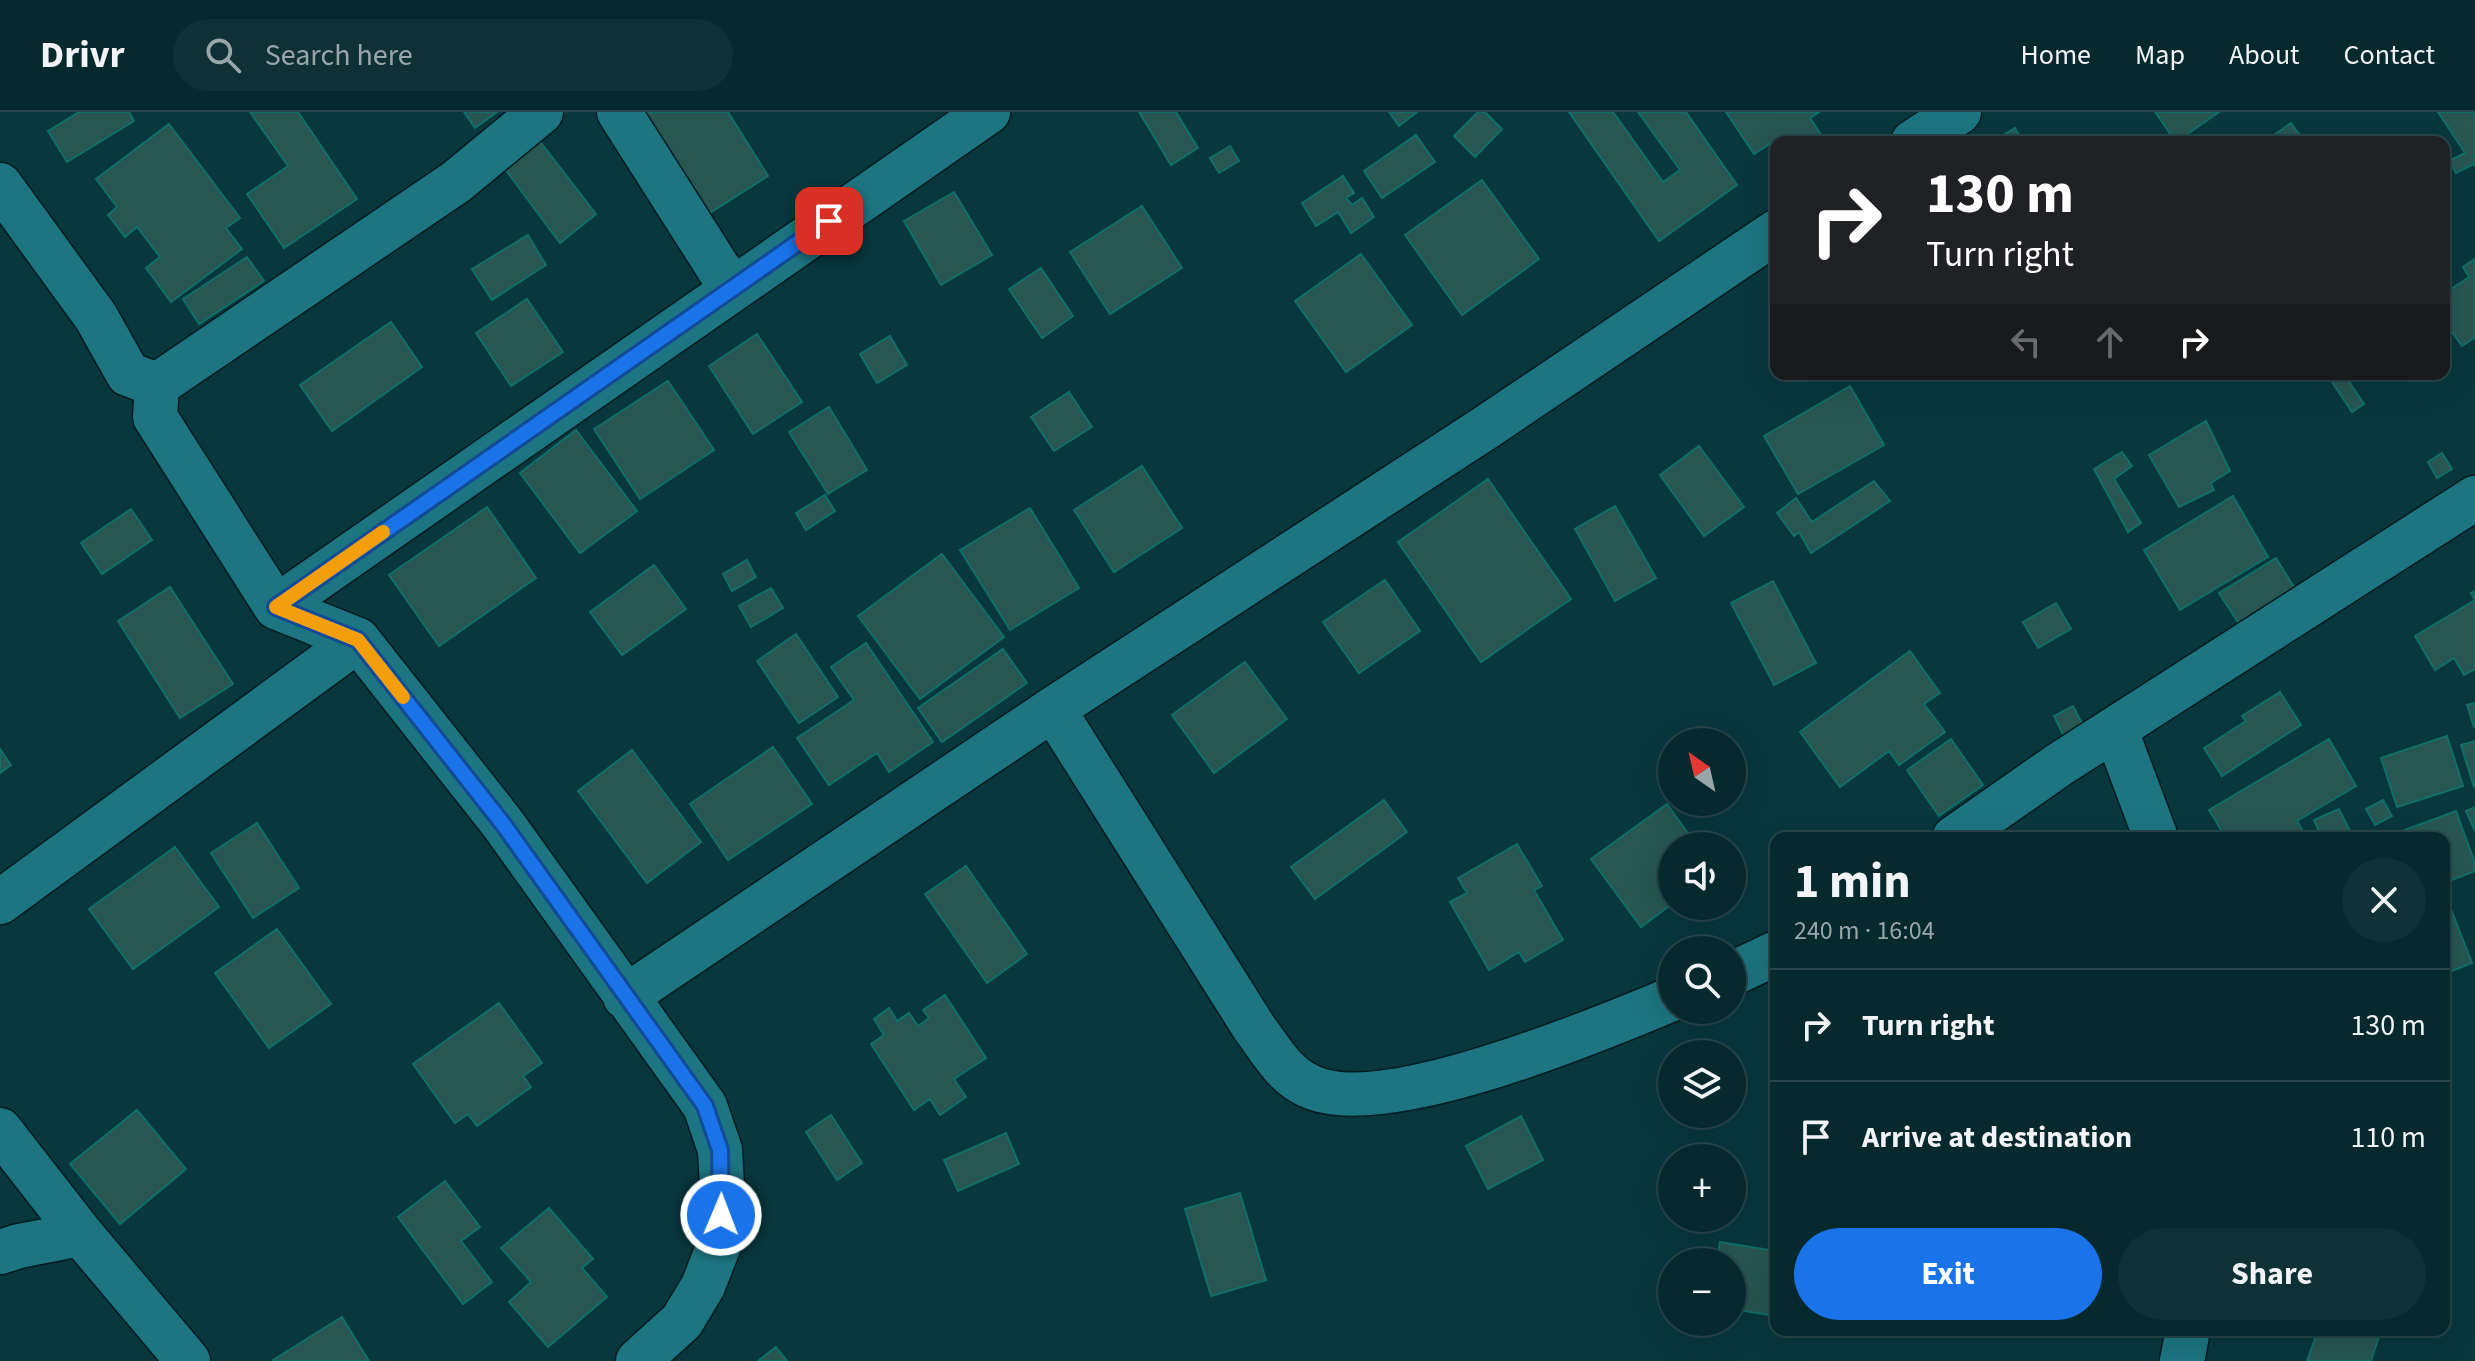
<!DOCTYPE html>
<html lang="en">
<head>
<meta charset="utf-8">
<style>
	:root { --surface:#06292e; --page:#0f3136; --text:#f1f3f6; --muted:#98a6aa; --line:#27454a; --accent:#1a73e8 }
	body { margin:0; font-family:"Source Sans 3",sans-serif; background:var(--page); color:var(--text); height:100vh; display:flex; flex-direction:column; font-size:30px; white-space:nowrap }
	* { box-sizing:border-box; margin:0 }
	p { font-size:26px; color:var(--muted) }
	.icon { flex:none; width:44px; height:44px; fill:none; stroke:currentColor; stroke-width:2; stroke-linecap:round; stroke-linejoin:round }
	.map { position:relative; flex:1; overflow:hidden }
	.panel { position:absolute; left:1770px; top:720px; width:680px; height:504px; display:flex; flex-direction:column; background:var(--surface); border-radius:16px; box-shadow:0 8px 32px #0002,0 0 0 2px var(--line) }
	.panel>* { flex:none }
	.top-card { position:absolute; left:1770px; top:24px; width:680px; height:244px; border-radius:16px; box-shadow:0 8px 32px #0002,0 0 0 2px var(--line); background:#202124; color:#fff; overflow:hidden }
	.needle { width:52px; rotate:326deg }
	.buttons { position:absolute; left:1658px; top:616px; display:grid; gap:16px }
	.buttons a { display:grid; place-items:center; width:88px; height:88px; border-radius:50%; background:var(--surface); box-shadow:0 8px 32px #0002,0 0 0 2px var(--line); font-size:40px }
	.pin { position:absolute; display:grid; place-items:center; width:68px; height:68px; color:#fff; margin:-34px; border-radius:16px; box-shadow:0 4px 12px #0006 }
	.me { position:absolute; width:88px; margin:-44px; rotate:1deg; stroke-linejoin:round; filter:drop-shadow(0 0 6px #0008) }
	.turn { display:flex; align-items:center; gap:28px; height:168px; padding:0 24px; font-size:36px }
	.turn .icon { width:104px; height:104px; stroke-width:2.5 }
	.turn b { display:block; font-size:56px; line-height:68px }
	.lanes { display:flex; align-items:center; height:76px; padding:0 24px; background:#0003; justify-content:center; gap:40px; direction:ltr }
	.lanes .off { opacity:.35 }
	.round { display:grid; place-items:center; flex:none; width:84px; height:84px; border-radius:42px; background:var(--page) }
	.head { display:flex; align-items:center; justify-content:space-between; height:136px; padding:0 24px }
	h1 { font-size:48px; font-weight:700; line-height:60px }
	.button { display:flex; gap:16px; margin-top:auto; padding:16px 24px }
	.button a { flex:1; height:92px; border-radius:48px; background:var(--accent); color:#fff; font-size:32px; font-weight:700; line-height:92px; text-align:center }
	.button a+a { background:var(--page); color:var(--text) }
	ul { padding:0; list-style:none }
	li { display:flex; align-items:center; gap:24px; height:112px; padding:0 24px; border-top:2px solid var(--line) }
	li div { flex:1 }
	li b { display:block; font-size:30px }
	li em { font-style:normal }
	header { display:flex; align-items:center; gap:48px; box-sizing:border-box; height:112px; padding:0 40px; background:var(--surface); border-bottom:2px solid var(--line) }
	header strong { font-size:38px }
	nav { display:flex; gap:44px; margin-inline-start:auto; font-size:28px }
	.search { width:560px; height:72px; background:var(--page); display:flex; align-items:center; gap:20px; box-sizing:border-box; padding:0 28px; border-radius:44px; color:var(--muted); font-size:30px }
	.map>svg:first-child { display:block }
</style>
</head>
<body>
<header>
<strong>Drivr</strong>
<div class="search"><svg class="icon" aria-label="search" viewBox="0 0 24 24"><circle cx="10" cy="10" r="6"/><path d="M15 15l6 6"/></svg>Search here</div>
<nav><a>Home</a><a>Map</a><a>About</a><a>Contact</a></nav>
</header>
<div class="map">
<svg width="2475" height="1249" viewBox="0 0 2475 1249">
	<rect width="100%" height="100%" fill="#08373d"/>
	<!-- building -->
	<path fill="#285652" stroke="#106f69" stroke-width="2" d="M79,0H129L134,9L67,50L48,19Z
		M250,0H298L357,87L284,136L247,82L288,54Z
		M464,0H497L475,16Z
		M640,0H728L768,64L705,104Z
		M1139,0H1176L1198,36L1171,53Z
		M1389,0H1417L1399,14Z
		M1478,0H1485L1502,17L1475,45L1454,24Z
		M1569,0H1613L1663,70L1680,58L1638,0H1686L1737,73L1659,129Z
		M1726,0H1819L1810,6L1826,30L1776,31L1774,29L1754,42Z
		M2155,0H2219L2176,30Z
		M2438,0H2475V54L2474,52L2456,61L2449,49L2465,41Z
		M2291,11L2305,30H2264Z
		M169,12L240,106L226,116L242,137L171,190L146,156L160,145L137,115L125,125L108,103L117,95L96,67Z
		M2015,16L2023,30H1992Z
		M535,23L596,102L560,131L499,49Z
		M1416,23L1435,50L1382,86L1364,59Z
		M1230,34L1239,49L1219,61L1210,46Z
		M1343,64L1354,81L1346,86L1352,93L1362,86L1374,105L1351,121L1338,100L1316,114L1302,91Z
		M1482,68L1539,147L1462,203L1405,123Z
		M954,80L992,143L941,173L904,109Z
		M1142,94L1182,156L1110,202L1070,140Z
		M528,123L546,153L492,188L472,157Z
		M1361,142L1412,213L1346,260L1295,189Z
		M247,145L264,169L199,212L183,187Z
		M2475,147V225L2462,234L2444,209V182L2469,165L2463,155Z
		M1041,156L1073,204L1042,226L1009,177Z
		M527,187L563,240L511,274L476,221Z
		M391,210L422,255L332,319L300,273Z
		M757,222L802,290L753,322L709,254Z
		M890,224L907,253L877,271L860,242Z
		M2344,262L2364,292L2352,300L2332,270Z
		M668,269L714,338L640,387L594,317Z
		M1850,274L1884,333L1798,382L1764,324Z
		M1069,280L1092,315L1054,339L1031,305Z
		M829,295L867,358L828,382L789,320Z
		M2206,309L2230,359L2211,371L2214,378L2179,395L2149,343Z
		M576,318L637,399L580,441L520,361Z
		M1699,334L1744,395L1704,424L1660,363Z
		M2122,340L2132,354L2114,367L2141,411L2128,420L2094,357Z
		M2442,341L2452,357L2437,366L2428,350Z
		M1142,354L1182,416L1114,460L1074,398Z
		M1488,367L1571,487L1481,550L1398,430Z
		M1874,369L1890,389L1811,441L1799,420L1794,424L1777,401L1796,386L1812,410Z
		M825,383L835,399L806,418L796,401Z
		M2233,384L2268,445L2180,498L2144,438Z
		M1615,394L1656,466L1615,489L1575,417Z
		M487,395L536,466L439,534L389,463Z
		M1030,396L1079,476L1010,518L960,438Z
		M131,397L152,428L102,462L81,431Z
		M942,442L1004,525L920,587L858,504Z
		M2276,446L2297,480L2241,515L2219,481Z
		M747,448L756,465L732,479L723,462Z
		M654,453L686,497L622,543L590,500Z
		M1385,468L1420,519L1359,561L1323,510Z
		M1773,469L1816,551L1774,573L1731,491Z
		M170,475L233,572L180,606L118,509Z
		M771,476L783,496L751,515L739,494Z
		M2475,479V557L2464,563L2454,546L2435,558L2415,524L2475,488L2471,481Z
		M2056,491L2071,517L2038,536L2023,510Z
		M796,522L838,585L799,611L757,549Z
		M866,531L933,630L889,660L877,641L829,673L797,626L854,588L831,555Z
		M1003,537L1027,571L942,630L918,596Z
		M1910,539L1940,581L1924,592L1945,620L1899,653L1889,639L1840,675L1800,620Z
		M1245,550L1287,607L1214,661L1172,603Z
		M2280,580L2301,613L2222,664L2204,636L2246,609L2242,604Z
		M2475,591V614L2474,615L2467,593Z
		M2073,594L2084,615L2064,625L2054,604Z
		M2447,624L2463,674L2397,695L2381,646Z
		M1951,627L1983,673L1939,704L1907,658Z
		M2329,627L2356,674L2297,709L2307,726H2268L2267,723L2262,726H2226L2209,698Z
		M2475,629V675H2474L2461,633Z
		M773,635L812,692L728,748L690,692Z
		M0,637L11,653L0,661Z
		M632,638L701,730L647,771L578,679Z
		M1384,688L1407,720L1315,787L1291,755Z
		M2383,688L2392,704L2375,713L2366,697Z
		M1667,692L1697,734H1672V792L1641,815L1591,747Z
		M2475,695V719L2466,699Z
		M2339,697L2351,721L2341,726H2322L2314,708Z
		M2456,699L2475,751V759L2444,771V726H2405L2402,719Z
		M257,711L299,776L253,806L211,741Z
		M1517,732L1542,774L1534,778L1563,828L1525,850L1519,840L1489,858L1450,790L1467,781L1458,766Z
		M175,735L219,795L133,857L89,797Z
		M966,754L1027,842L987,871L925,782Z
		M2444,779L2472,851L2447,861L2444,853Z
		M277,817L331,892L269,936L215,861Z
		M945,883L986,946L954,967L966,985L940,1003L930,987L914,998L871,932L884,923L874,907L889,896L897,909L909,901L918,914L929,906L923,898Z
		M499,891L542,951L523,964L531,975L477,1014L468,1002L455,1011L413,952Z
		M137,998L186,1057L120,1112L70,1052Z
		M831,1003L862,1051L837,1068L806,1020Z
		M1521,1004L1543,1048L1488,1077L1466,1034Z
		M1006,1021L1019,1052L958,1079L944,1048Z
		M445,1069L480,1115L461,1129L492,1170L463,1192L398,1105Z
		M1240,1081L1266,1168L1211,1184L1185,1097Z
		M549,1096L593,1147L582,1156L607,1185L548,1235L509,1190L531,1170L501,1136Z
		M1720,1130L1776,1139V1204L1732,1197V1150H1717Z
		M342,1205L369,1249H273V1248Z
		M2318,1218H2381L2371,1249H2307Z
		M776,1235L787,1249H758Z"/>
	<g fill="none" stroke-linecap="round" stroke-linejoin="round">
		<!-- street casing -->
		<g stroke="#031c20" stroke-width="47">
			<path id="street" d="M619,0L731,176
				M1913,30L1959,0
				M0,73L96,205L128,262L157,273L155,305L276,495L358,528L503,712L705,994L720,1038L722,1073L719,1133L703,1174L682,1209L638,1249
				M157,273L456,70L541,0
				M276,495L988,0
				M1053,597L1255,917C1271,938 1284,963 1309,974C1382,1009 1598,918 1672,887
				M2116,619L2156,726
				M1954,726L2060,652L2475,386
				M0,790L358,528
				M1732,862L1776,841
				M625,885L1053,597L1485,316L1776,120
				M0,1018L81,1122L188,1249
				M0,1140L19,1134L81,1122
				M2182,1249L2188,1218"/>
		</g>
		<!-- street -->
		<use href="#street" stroke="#1d7581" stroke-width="44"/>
	</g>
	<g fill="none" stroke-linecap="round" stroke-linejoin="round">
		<!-- route casing -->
		<g stroke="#114b97" stroke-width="20">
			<path id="route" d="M721,1103L720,1038L705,994L503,712L358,528L276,495L829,109"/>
		</g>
		<!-- route -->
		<use href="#route" stroke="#1a73e8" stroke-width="14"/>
		<!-- slow -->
		<path stroke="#f59e0b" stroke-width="14" d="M383,420L276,495L358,528L403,585"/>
	</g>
</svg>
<div class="buttons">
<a><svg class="needle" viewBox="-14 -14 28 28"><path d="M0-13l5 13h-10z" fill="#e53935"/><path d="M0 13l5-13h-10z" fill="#98a6aa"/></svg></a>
<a><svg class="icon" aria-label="sound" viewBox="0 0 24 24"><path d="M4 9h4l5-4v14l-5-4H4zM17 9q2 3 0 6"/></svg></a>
<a><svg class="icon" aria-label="search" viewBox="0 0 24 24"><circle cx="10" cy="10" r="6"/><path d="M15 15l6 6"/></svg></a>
<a><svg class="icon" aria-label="layers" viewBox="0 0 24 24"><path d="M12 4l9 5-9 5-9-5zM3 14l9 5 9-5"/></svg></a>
<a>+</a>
<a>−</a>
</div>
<div class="pin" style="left:829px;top:109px;background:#d93025"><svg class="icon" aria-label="arrive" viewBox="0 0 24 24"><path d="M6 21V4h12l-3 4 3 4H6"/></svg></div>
<svg class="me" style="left:721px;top:1103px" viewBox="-20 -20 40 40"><circle r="17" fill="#1a73e8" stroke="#fff" stroke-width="3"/><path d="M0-11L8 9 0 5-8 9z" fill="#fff"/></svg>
<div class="top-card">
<div class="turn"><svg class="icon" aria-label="right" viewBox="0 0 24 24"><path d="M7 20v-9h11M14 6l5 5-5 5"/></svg><div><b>130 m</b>Turn right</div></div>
<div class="lanes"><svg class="icon off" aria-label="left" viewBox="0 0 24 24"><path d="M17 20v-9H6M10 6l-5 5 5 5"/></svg><svg class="icon off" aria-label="ahead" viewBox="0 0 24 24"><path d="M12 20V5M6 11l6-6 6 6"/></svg><svg class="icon" aria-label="right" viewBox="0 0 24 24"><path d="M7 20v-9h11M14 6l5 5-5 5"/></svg></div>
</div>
<section class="panel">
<div class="head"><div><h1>1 min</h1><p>240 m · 16:04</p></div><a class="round"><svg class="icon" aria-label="close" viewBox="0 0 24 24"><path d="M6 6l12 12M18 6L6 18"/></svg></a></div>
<ul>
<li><svg class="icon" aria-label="right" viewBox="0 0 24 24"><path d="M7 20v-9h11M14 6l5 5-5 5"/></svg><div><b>Turn right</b></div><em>130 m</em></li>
<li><svg class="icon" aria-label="arrive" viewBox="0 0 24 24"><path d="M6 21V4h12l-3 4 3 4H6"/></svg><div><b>Arrive at destination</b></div><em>110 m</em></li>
</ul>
<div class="button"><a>Exit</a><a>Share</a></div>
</section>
</div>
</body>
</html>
